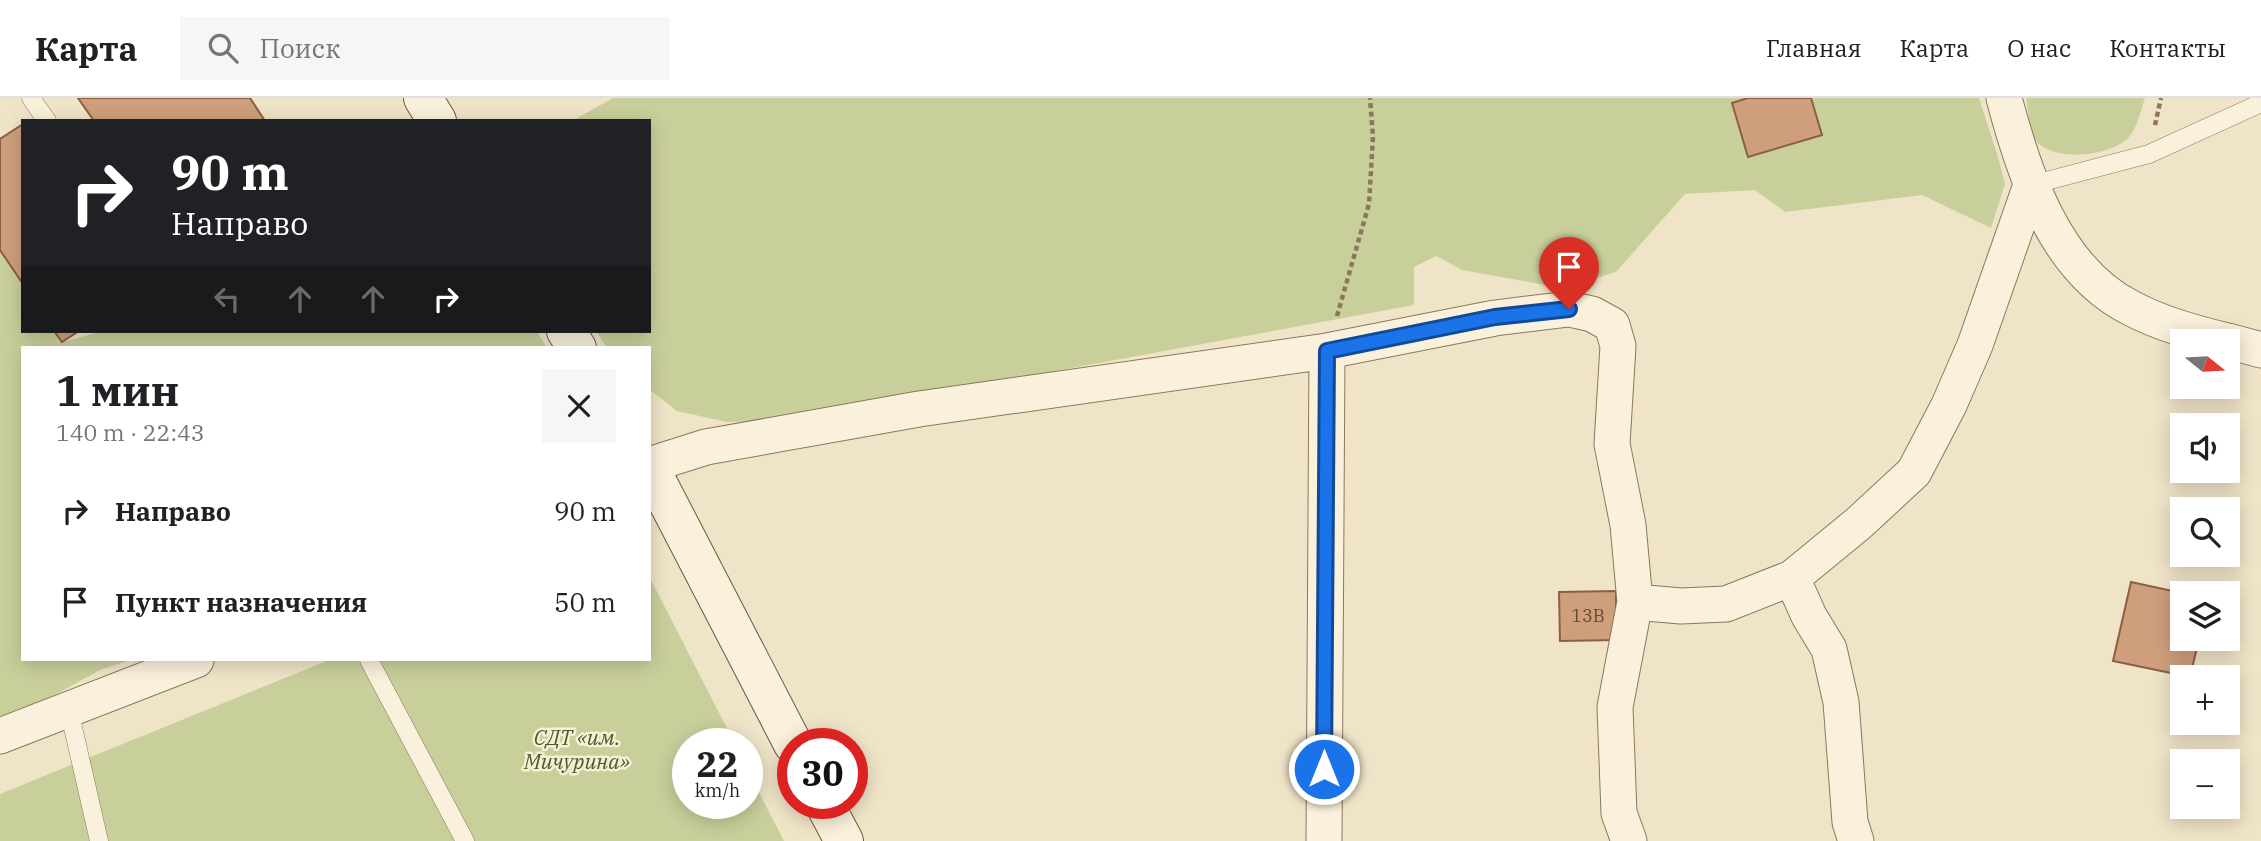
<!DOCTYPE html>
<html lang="ru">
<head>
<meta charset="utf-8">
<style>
	:root { --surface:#fff; --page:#f6f6f6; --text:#202124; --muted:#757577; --line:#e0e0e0 }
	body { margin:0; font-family:"IBM Plex Serif",serif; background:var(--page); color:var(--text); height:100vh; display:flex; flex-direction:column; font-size:26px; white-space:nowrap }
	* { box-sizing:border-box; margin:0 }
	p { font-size:23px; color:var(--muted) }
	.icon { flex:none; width:38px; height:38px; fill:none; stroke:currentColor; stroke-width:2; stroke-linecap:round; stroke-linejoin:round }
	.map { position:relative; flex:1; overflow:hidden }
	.sheet { position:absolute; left:21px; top:248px; width:630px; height:315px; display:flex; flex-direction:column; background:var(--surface); border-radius:0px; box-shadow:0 4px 18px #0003 }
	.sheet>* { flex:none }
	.banner { position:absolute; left:21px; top:21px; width:630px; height:214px; border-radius:0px; box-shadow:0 4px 18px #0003; background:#202124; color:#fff; overflow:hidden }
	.needle { width:46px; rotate:108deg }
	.buttons { position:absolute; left:2170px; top:231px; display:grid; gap:14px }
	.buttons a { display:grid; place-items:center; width:70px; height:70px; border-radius:0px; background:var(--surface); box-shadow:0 4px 18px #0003; font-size:35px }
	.speed { position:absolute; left:672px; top:630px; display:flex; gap:14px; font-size:35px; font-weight:700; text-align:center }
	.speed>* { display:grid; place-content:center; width:91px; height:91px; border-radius:50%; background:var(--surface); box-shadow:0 4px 18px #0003; line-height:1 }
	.speed small { font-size:18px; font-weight:400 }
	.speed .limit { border:10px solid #d22; background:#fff; color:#111 }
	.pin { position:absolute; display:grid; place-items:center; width:60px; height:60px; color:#fff; margin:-72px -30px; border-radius:50% 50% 50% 0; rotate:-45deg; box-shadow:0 0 7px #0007 }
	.pin .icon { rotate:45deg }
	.me { position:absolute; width:77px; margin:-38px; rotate:0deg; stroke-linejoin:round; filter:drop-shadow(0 0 5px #0008) }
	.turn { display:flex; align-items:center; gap:24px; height:147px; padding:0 35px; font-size:32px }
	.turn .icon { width:91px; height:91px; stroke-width:2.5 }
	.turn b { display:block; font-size:49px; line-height:60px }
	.lanes { display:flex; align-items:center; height:66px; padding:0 35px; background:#0003; justify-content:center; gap:35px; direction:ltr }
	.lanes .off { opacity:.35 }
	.round { display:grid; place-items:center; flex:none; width:74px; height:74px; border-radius:0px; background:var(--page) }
	.summary { display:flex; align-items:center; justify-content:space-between; height:119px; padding:0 35px }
	h1 { font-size:42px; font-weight:700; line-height:52px }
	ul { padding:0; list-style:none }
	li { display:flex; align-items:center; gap:21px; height:91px; padding:0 35px }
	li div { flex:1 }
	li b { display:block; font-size:26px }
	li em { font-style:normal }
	header { display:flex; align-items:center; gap:42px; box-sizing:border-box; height:98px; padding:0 35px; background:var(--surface); border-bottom:2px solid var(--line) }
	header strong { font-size:33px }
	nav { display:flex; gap:38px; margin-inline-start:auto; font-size:24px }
	.search { width:490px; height:63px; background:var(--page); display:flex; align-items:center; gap:18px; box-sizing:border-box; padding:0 24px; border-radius:0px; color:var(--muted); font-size:26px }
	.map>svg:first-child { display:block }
</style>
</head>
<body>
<header>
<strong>Карта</strong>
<div class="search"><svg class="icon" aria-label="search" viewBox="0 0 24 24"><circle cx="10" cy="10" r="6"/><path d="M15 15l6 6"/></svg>Поиск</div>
<nav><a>Главная</a><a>Карта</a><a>О нас</a><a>Контакты</a></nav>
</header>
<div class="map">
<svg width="2261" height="743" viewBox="0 0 2261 743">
	<rect width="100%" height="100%" fill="#f0e4c8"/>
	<!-- green -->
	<path fill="#c9cf9b" d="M613,0H1979L1998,59L2005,86L1991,130L1922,97L1785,114L1755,92L1685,96L1616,174L1562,190L1462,172L1436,158L1414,169V207L790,322L727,324L677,313L649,291V250H607L596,233H649V23H572Z
		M2026,0H2145C2141,12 2137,31 2128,40C2110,59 2046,66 2033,38C2029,27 2028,12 2026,0Z
		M0,152L23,186V233H54L62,244L104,233H537L547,250H23V562H130L100,572L0,627Z
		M649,478L735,646H688V705H747V671L784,743H0V696L329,562H649Z"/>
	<!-- building -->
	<path fill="#cf9f7d" stroke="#8d5f41" stroke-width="2" d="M78,0H250L265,23H94Z
		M1748,0H1811L1822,37L1748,59L1732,5Z
		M23,26V186L0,152V41Z
		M54,233H79L62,244Z
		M2131,484L2182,495V541H2199L2190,579L2113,563Z
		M1616,493V542L1560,543L1559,494Z"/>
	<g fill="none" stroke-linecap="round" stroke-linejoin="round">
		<!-- lane casing -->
		<g stroke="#8d765c" stroke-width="19">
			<path id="lane" d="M31,0L47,23
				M2031,87L2149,56L2261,5
				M369,562L465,743
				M69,612L99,743"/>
		</g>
		<!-- street casing -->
		<g stroke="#8d765c" stroke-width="37">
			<path id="street" d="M2004,0C2024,76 2055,172 2131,210C2161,226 2195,235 2227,243
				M2228,243L2261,252
				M649,367L706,349L919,311L1327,253L1495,220L1569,211L1592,216L1612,227L1618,248L1612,346L1628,427L1635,504L1615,609L1619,715L1629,743
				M1792,480L1809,518L1829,551L1841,604L1850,724L1856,743
				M1635,504L1681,508L1726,506L1792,480L1859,425L1914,374L1949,307L1975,247L2031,87
				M0,638L196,562
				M1324,743L1327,253"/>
		</g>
		<!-- secondary casing -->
		<g stroke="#6f573f" stroke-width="40">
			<path id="secondary" d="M423,0L437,23
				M566,233L577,250
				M649,368L793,646
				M824,705L844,743"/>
		</g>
		<!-- path -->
		<path stroke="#8d765c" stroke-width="4.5" stroke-dasharray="5 3.5" stroke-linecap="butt" d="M2155,27L2161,0
			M1337,218L1369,106L1373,39L1370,0"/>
		<!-- lane -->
		<use href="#lane" stroke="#faf1dc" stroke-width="18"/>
		<!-- street -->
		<use href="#street" stroke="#faf1dc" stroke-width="35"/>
		<!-- secondary -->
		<use href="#secondary" stroke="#faf1dc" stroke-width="38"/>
	</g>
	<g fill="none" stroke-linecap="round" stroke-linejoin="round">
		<!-- route casing -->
		<g stroke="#114b97" stroke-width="18">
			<path id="route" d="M1324,671L1327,253L1495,219L1569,211"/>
		</g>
		<!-- route -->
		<use href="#route" stroke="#1a73e8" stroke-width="12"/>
	</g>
	<g text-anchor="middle" stroke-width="5" stroke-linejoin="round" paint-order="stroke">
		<!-- number labels -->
		<g font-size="18" fill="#624a37">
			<text x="1588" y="524">13В</text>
		</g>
		<!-- park labels -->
		<g font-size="21" font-style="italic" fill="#4d5a26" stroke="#f7eed8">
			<text x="577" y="647">СДТ «им.<tspan x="577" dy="24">Мичурина»</tspan></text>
		</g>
	</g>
</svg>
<div class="buttons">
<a><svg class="needle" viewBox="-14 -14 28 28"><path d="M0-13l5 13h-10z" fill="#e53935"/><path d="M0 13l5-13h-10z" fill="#757577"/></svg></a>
<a><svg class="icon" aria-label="sound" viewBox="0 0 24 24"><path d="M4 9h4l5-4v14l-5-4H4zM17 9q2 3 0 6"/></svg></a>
<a><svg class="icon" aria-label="search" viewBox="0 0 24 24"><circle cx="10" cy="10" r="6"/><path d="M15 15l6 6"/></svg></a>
<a><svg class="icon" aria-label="layers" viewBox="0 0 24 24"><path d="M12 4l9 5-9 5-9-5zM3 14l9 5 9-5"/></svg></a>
<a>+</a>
<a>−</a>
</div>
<div class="speed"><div>22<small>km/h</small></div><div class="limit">30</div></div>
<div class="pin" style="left:1569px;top:211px;background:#d93025"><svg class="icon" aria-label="arrive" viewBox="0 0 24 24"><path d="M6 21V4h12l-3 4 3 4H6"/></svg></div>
<svg class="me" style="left:1324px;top:671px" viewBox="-20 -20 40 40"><circle r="17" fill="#1a73e8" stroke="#fff" stroke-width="3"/><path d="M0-11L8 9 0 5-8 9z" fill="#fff"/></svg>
<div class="banner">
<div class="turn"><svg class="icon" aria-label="right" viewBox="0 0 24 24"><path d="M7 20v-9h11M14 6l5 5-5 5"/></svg><div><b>90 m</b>Направо</div></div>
<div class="lanes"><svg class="icon off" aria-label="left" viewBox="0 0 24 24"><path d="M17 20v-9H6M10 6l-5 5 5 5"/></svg><svg class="icon off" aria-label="ahead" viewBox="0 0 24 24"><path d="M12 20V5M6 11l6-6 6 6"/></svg><svg class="icon off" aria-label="ahead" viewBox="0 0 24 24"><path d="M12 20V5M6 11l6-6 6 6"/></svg><svg class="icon" aria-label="right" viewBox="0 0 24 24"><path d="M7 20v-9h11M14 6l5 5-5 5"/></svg></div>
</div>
<section class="sheet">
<div class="summary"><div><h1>1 мин</h1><p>140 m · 22:43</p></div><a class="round"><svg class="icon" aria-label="close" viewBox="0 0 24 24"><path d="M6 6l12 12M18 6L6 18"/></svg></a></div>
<ul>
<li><svg class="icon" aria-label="right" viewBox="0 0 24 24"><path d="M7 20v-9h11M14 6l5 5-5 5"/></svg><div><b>Направо</b></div><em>90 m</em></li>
<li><svg class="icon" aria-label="arrive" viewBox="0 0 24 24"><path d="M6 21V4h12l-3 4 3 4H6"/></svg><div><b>Пункт назначения</b></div><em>50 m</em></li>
</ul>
</section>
</div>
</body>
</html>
